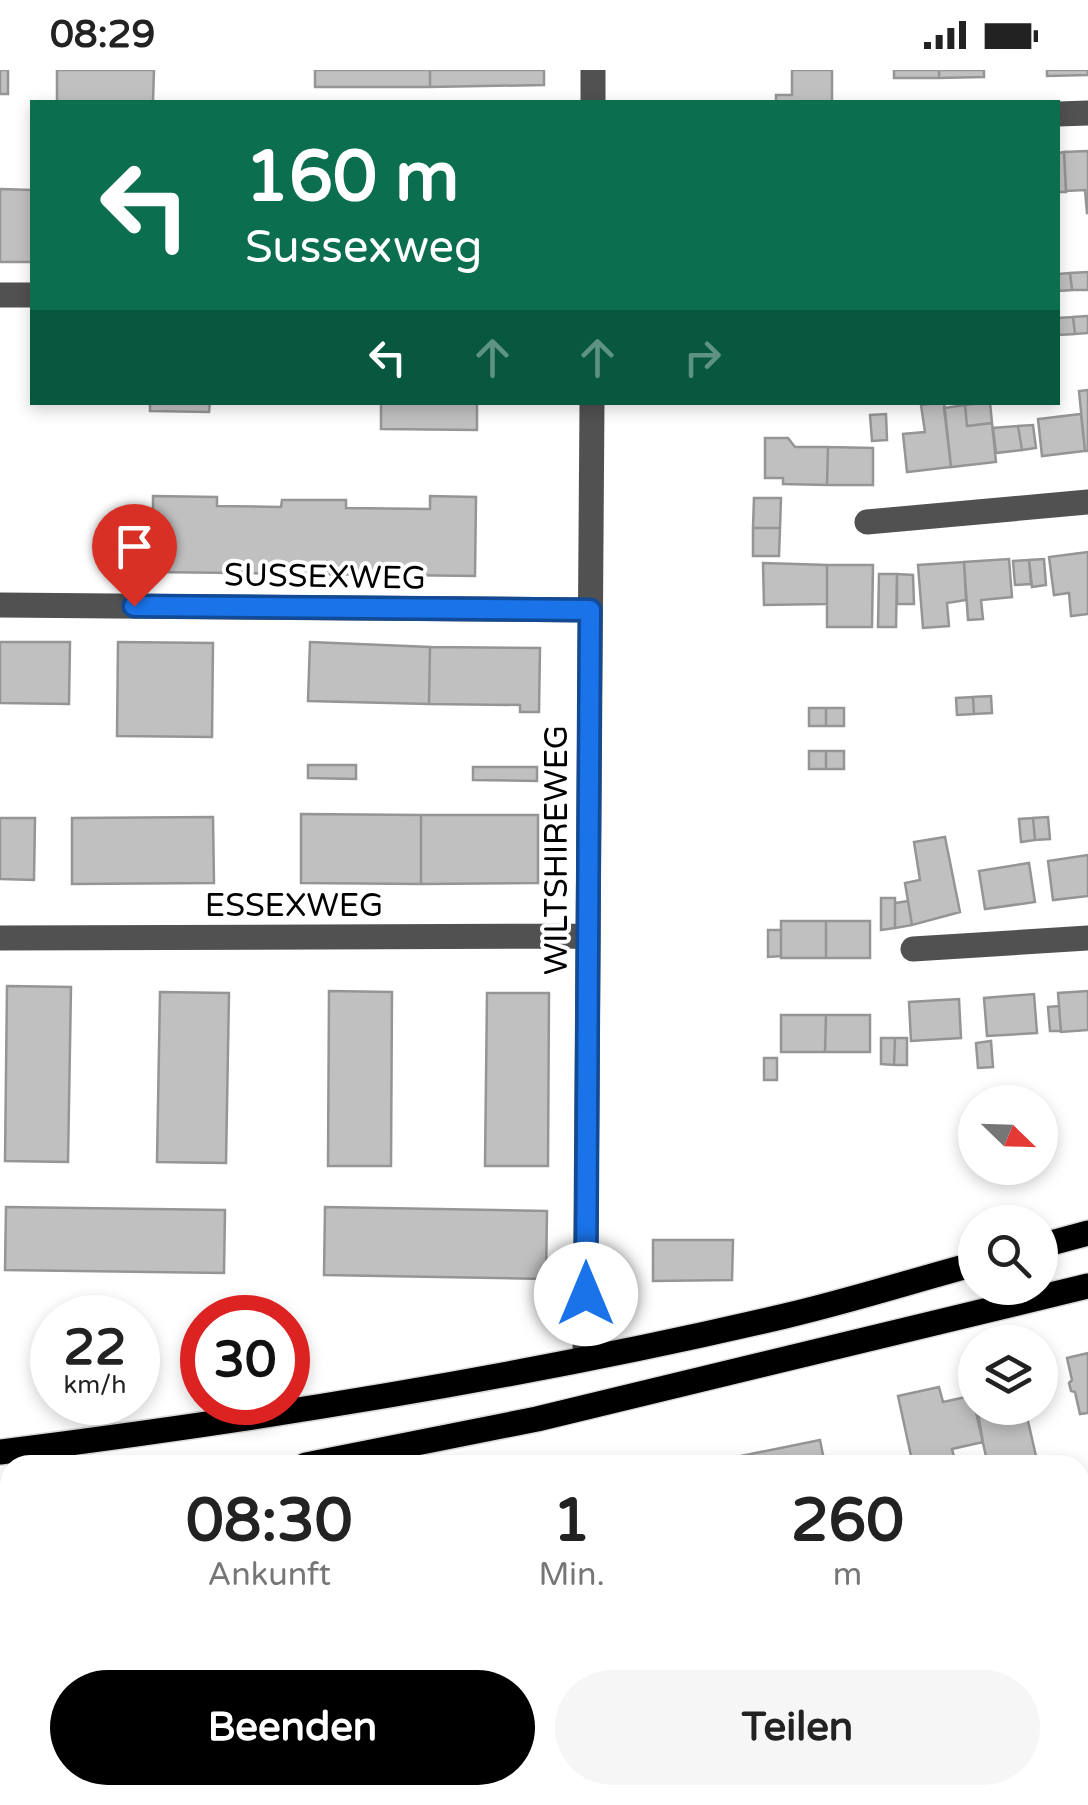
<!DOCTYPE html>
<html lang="de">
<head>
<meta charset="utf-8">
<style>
	:root { --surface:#fff; --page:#f6f6f6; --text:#222; --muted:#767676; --accent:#000 }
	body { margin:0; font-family:"Varela Round",sans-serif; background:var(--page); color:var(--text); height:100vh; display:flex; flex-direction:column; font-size:38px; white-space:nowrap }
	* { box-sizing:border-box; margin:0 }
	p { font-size:32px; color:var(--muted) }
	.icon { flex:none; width:55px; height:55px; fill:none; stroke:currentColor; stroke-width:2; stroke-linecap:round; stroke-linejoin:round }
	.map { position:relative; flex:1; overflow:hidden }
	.sheet { position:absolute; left:0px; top:1385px; width:1090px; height:350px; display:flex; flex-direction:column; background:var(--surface); border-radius:30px 30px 0 0; box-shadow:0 5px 15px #0003 }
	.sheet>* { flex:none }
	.hud { position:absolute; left:30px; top:30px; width:1030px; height:305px; border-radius:0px; box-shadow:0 5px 15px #0003; background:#0b6e4f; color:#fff; overflow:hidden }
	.needle { width:65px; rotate:113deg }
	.controls { position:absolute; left:958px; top:1015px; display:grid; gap:20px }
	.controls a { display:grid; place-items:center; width:100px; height:100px; border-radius:50%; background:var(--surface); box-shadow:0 5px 15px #0003; font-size:50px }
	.speed { position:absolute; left:30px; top:1225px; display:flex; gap:20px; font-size:50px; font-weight:700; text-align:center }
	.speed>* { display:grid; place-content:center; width:130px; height:130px; border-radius:50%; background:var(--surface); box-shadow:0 5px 15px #0003; line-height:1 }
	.speed small { font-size:25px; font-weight:400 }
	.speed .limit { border:15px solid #d22; background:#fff; color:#111 }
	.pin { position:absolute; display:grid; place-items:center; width:85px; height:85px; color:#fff; margin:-102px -42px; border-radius:50% 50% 50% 0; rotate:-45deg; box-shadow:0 0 10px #0007 }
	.pin .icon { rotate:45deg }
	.me { position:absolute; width:110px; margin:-55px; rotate:0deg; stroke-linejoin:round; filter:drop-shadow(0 0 8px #0008) }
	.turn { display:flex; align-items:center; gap:35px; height:210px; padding:0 50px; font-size:45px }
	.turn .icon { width:130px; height:130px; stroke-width:2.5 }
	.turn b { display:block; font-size:70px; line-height:85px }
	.lanes { display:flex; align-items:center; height:95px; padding:0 50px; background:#0003; justify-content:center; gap:50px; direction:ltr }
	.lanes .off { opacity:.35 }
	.eta { display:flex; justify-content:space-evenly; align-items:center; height:170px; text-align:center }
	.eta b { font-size:60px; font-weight:700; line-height:70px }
	.action { display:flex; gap:20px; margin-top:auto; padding:20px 50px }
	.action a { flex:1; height:115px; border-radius:60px; background:var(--accent); color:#fff; font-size:40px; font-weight:700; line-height:115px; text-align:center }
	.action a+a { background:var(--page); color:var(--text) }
	.status { display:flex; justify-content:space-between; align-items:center; height:70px; padding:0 50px; background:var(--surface); direction:ltr }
	.status svg { height:28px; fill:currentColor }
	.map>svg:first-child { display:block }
</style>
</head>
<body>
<div class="status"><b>08:29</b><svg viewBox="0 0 49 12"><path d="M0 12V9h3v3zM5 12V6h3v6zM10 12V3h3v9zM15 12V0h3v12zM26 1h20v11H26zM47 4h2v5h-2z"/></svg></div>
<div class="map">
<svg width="1088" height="1735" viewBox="0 0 1088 1735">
	<rect width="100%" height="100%" fill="#fff"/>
	<!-- green -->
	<path fill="#d8d8d8" d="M1088,1533V1667L1080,1665V1538Z
		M883,1725H1042L1037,1735H874Z"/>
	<!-- building -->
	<path fill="#c0c0c0" stroke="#959595" stroke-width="2.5" d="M0,0H8V24H0Z
		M57,0H154L153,32H57Z
		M315,0H430V17H315Z
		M430,0H544V15L430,17Z
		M792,0H832V32H776V25H792Z
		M894,0H939V8H894Z
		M939,0H984V7L939,8Z
		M1047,0H1088V5L1047,6Z
		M1088,81V143H1087L1085,120L1066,121L1064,82Z
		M1064,82L1066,122H1058V83Z
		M0,119L32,120V192H0Z
		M1088,202V220H1072L1070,203Z
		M1070,203L1072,220L1058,221V204Z
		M1088,246V263L1075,264L1073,247Z
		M1073,247L1075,264L1058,265V248Z
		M1088,320V381H1085L1079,321Z
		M150,332H210L209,342L150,341Z
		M381,332H477V360L381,359Z
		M944,332L951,397L907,402L903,364L925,362L921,335Z
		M990,332L992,353L967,356L965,335Z
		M965,335L967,356L992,353L996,392L951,397L944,338Z
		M886,344L887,370L872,371L870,345Z
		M1081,344L1085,381L1042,386L1038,349Z
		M1033,355L1036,378L1022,380L1018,356Z
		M1018,356L1022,380L996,383L993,358Z
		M765,368H788L795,377H828L827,415L783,414V408H765Z
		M828,377L873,378V415H827Z
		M153,426L217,427V436L281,437L282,430H346V438L430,439V426L476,427L475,506L153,502Z
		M754,428H781L780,458H753Z
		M753,458H780L779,486H753Z
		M1088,482V544L1071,546L1069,523L1054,525L1049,487Z
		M1009,489L1012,527L981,530L983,549L968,550L964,492Z
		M1044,489L1046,515L1032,517L1029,490Z
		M1029,490L1031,514L1015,515L1013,491Z
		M964,492L966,530L947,533L949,556L923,558L918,495Z
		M763,493L827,495V534L764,535Z
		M827,495H873L872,557H827Z
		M879,504H897L896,557H878Z
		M897,504L913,505L914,534H897Z
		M0,572H70L69,634L0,633Z
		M118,572L213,573L212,667L117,666Z
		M310,572L430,577L429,634L308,631Z
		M430,577L540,578L539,642H520V635L429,634Z
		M991,626L992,643L974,644L973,627Z
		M973,627L974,644L957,645L956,628Z
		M809,638H826V656H809Z
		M826,638H844V656H826Z
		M809,681H826V699H809Z
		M826,681H844V699H826Z
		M308,695H356V709L308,708Z
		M473,697H537V711L473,710Z
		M301,744L421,745V814L301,813Z
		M421,745H538V813L421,814Z
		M213,747L214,813L72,814V748Z
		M1048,747L1050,769L1035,770L1033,748Z
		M0,748H35L34,810L0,809Z
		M1033,748L1035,770L1021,772L1019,749Z
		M945,767L960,842L912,855L905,813L920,810L914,772Z
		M1088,785V826L1053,830L1048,791Z
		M1029,793L1035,832L985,839L979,801Z
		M881,828H895V858L881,860Z
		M908,831L912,855L895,858V833Z
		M781,851H826V888H781Z
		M826,851H870V888H826Z
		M768,860H781V886L768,887Z
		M7,916L71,917L68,1092L5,1091Z
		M329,921L392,922L391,1096H328Z
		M1088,921V960L1061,962L1058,923Z
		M160,922L229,923L226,1093L157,1092Z
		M487,923H549L548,1096H485Z
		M1034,924L1037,963L987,966L984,928Z
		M959,929L961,968L911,971L909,932Z
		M1059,936L1061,961H1050L1048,937Z
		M781,945H826L825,982H781Z
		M826,945H870V982H825Z
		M881,968H895L894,995L881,994Z
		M895,968H907V995H894Z
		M991,971L993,997L978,998L976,973Z
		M764,988H777V1010H764Z
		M6,1137L225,1140L224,1203L5,1200Z
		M325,1137L547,1141L546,1209L324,1205Z
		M653,1170H733L732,1210L653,1211Z
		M1088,1283V1343L1080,1344L1075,1322L1071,1321L1069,1313L1072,1310L1067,1288Z
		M939,1317L943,1332L975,1325L983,1372L952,1379L956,1395H913L898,1326Z
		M975,1338H1025L1038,1395H988Z
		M820,1370L825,1395H726V1389Z
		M10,1562V1588L0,1579V1573Z
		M0,1591L10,1597V1622H0Z
		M0,1655H10V1725H60V1735H0Z
		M253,1725H307V1735H253Z
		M392,1725H444V1735H392Z
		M525,1725H538V1735H525Z
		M538,1725H551V1735H538Z
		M551,1725H564V1735H551Z
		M564,1725H596V1735H564Z
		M596,1725H626V1735H596Z
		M626,1725H657V1735H626Z
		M657,1725H688V1735H657Z"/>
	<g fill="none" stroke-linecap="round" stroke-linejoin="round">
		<!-- major casing -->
		<g stroke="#dbdbdb" stroke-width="28">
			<path id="major" d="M1040,1176L1088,1163
				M0,1382C263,1349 526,1307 785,1246C849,1231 912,1211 975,1194
				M306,1395L537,1349L1088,1216
				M0,1440H10"/>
		</g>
		<!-- minor -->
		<path stroke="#515151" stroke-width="25" d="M593,0V32
			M1058,44L1088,43
			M0,225H32
			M867,452L1088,432
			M0,535L590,540
			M0,868L587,866
			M913,879L1088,868
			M585,1288L592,332
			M480,1735V1725"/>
		<!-- major -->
		<use href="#major" stroke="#000" stroke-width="25"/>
		<!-- rail -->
		<path stroke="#000" stroke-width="8" stroke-dasharray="15 5 2.5 5" stroke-linecap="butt" d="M1080,1474L1088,1468
			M803,1735L813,1725"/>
	</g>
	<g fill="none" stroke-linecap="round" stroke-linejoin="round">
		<!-- route casing -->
		<g stroke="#114b97" stroke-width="25">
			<path id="route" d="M134,536L590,540L586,1224"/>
		</g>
		<!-- route -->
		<use href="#route" stroke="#1a73e8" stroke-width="18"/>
	</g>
	<g text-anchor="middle" stroke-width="8" stroke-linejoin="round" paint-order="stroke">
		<!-- street labels -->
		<g font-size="32" fill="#000" stroke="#fff">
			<text transform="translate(325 506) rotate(1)" y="11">SUSSEXWEG</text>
			<text transform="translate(556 780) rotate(-90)" y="11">WILTSHIREWEG</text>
			<text x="294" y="846">ESSEXWEG</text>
		</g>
	</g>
</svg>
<div class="controls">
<a><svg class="needle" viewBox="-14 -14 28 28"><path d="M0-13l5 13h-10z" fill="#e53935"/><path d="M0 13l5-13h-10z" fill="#767676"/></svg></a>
<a><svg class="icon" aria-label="search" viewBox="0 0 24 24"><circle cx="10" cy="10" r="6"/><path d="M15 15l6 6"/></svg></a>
<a><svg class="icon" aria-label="layers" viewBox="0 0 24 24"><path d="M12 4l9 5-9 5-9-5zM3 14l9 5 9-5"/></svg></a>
</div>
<div class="speed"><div>22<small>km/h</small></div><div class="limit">30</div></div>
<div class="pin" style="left:134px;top:536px;background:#d93025"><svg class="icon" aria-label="arrive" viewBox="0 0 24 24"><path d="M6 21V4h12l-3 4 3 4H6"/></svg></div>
<svg class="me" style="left:586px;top:1224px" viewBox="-20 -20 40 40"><circle r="19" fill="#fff"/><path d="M0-13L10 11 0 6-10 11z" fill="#1a73e8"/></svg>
<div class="hud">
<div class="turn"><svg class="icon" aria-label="left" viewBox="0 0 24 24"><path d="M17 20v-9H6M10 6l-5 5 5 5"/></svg><div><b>160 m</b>Sussexweg</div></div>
<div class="lanes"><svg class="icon" aria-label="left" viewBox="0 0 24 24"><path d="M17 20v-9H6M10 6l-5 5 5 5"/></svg><svg class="icon off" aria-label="ahead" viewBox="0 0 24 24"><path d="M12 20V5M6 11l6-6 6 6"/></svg><svg class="icon off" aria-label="ahead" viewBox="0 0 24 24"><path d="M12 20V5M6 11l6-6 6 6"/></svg><svg class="icon off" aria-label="right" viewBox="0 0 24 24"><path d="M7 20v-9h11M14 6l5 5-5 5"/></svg></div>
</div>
<section class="sheet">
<div class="eta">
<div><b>08:30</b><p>Ankunft</p></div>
<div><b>1</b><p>Min.</p></div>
<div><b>260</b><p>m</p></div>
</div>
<div class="action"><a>Beenden</a><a>Teilen</a></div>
</section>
</div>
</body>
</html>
